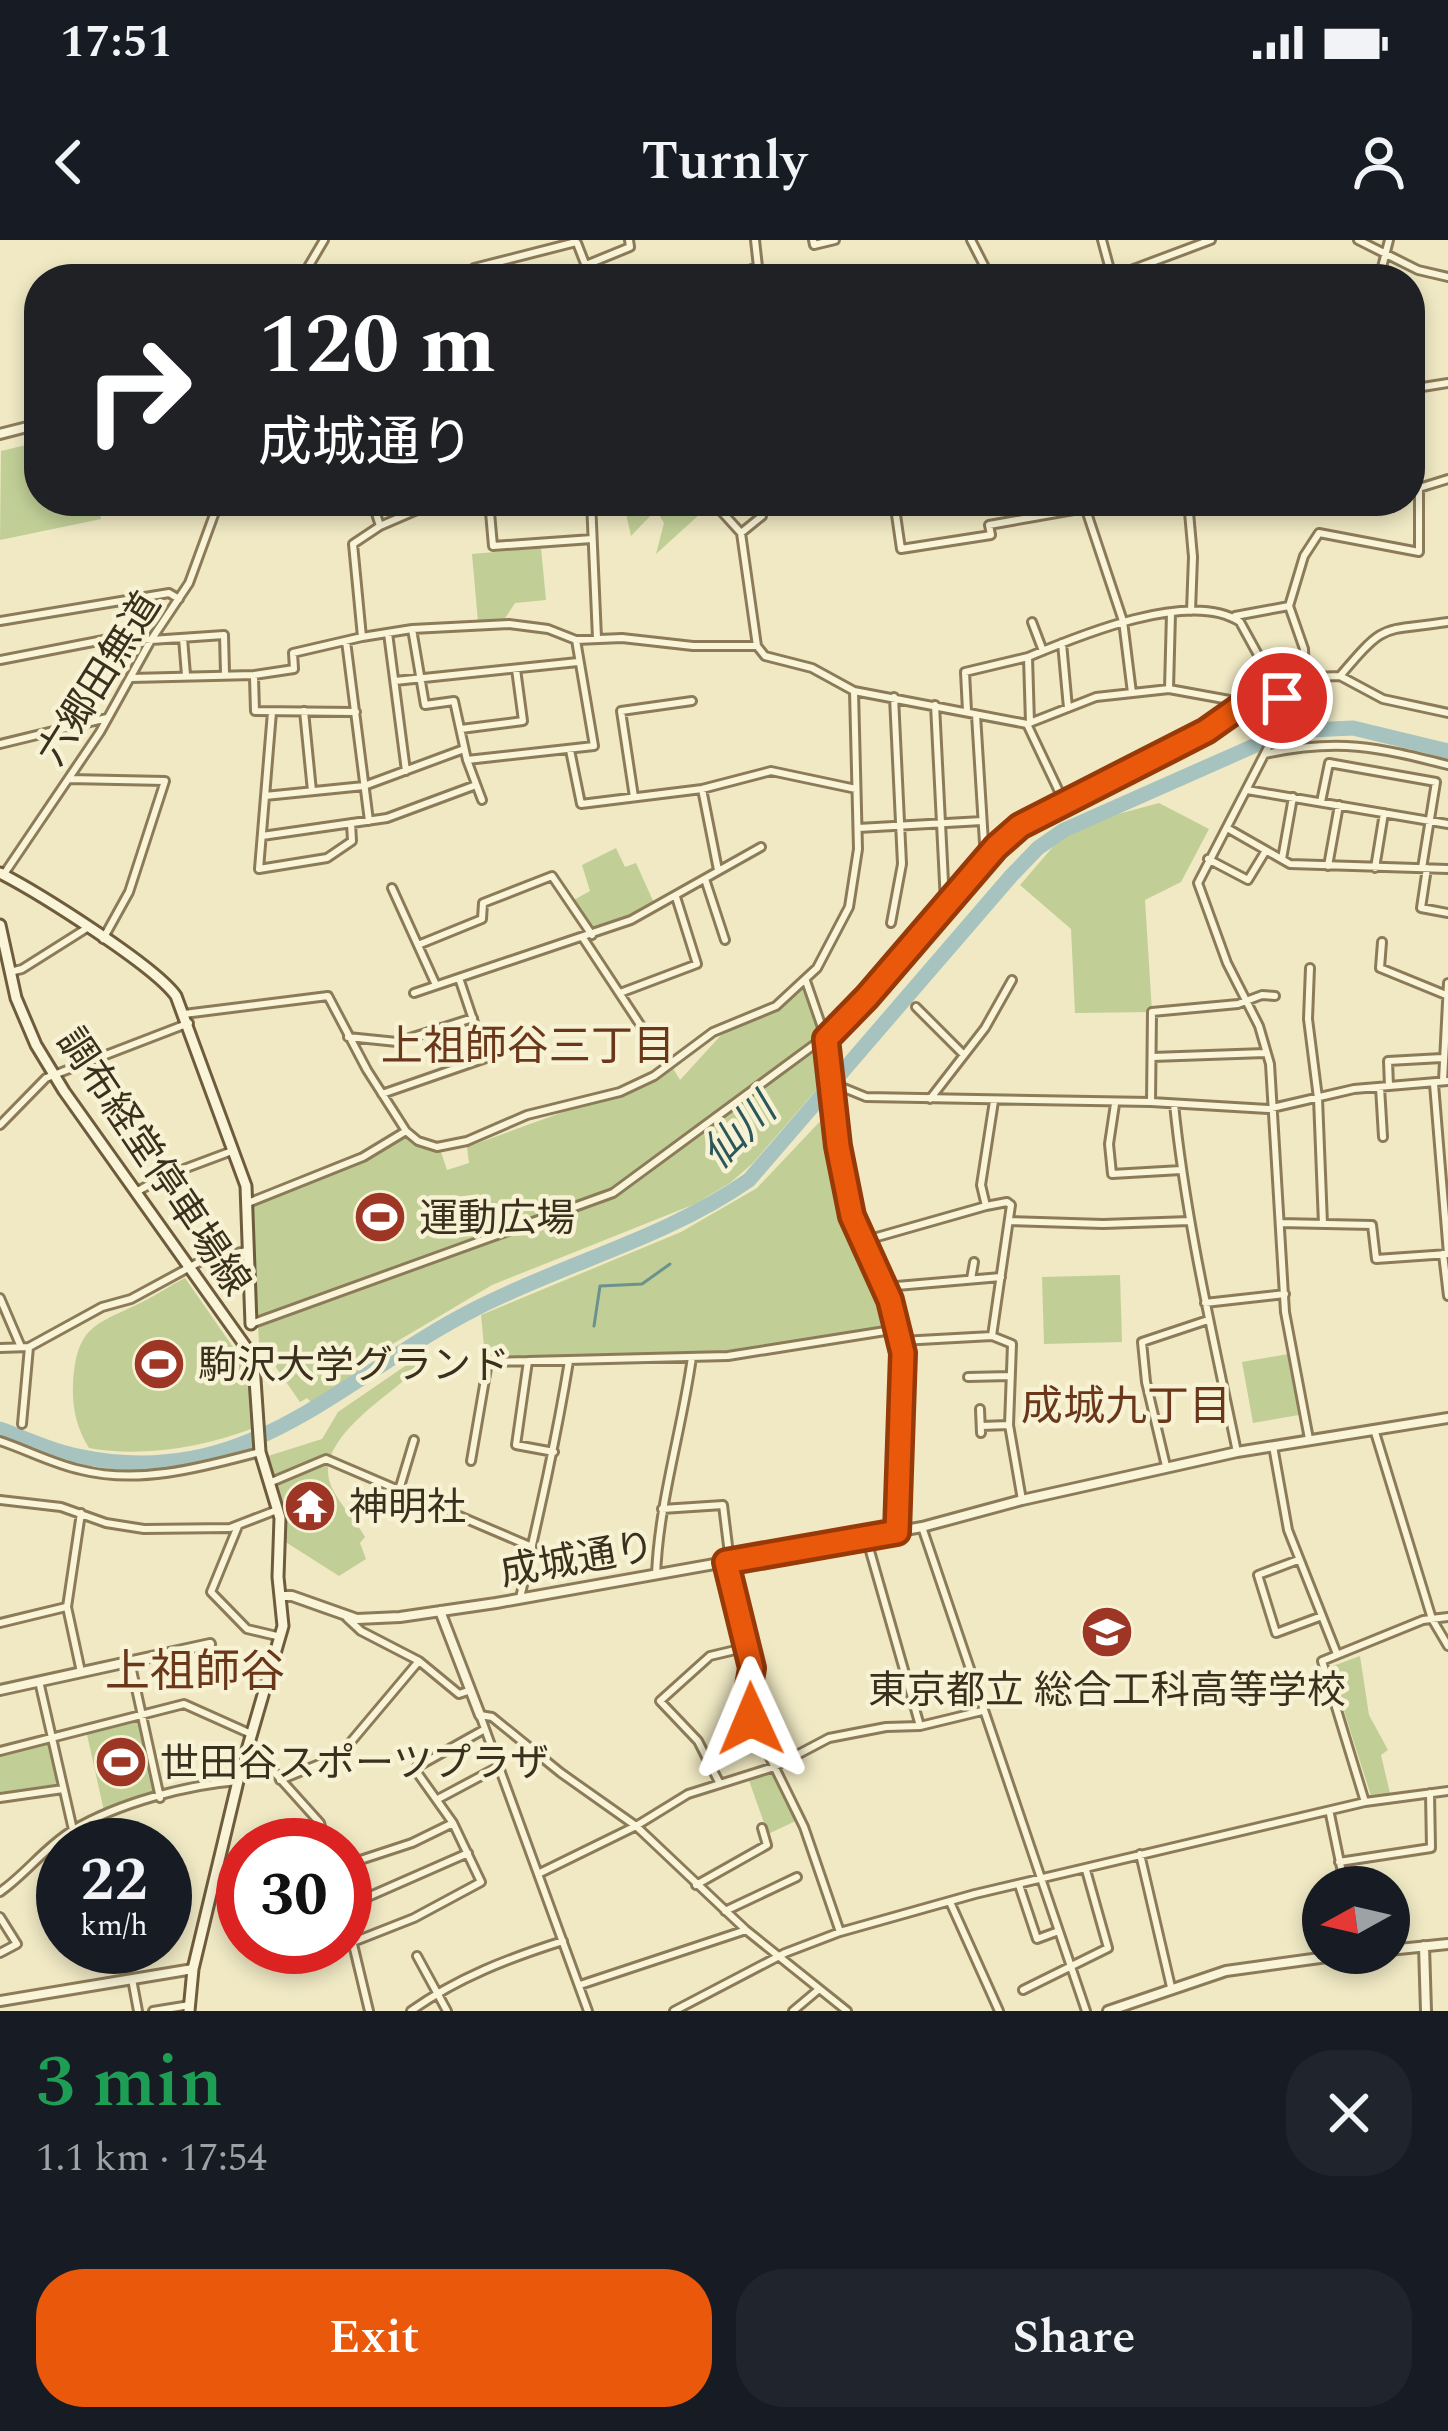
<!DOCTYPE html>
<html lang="en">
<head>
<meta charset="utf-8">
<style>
	:root { --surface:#171b24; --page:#20242c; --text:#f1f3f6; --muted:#9ea1a6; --accent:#ea580c }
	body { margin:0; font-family:Spectral,"Noto Sans JP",serif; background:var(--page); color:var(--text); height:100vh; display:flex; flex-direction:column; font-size:45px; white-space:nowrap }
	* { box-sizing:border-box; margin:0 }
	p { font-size:39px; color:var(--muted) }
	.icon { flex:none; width:66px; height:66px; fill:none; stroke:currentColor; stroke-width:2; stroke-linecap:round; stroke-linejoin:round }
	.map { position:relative; height:1771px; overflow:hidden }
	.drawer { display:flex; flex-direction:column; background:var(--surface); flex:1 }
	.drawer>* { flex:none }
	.top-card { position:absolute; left:24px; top:24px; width:1401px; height:252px; border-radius:48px; box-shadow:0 6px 18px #0003; background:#202124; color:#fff; overflow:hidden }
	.needle { width:78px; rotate:262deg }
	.controls { position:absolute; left:1302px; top:1626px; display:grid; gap:24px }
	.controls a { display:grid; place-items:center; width:108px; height:108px; border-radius:50%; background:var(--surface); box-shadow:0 6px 18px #0003; font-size:60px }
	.speed { position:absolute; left:36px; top:1578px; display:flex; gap:24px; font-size:60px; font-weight:700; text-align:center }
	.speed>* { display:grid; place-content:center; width:156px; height:156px; border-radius:50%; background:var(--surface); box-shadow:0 6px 18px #0003; line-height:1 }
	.speed small { font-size:30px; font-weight:400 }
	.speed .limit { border:18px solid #d22; background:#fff; color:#111 }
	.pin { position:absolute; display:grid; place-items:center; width:102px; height:102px; color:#fff; margin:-51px; border:6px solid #fff; border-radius:50%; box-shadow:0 3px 12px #0007 }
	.me { position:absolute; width:132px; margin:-66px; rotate:359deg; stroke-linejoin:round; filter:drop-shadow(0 0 9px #0008) }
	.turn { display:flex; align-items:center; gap:42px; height:252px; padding:0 36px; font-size:54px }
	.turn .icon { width:156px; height:156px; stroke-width:2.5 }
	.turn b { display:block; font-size:84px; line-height:102px }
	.round { display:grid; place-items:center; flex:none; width:126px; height:126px; border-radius:48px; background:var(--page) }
	.overview { display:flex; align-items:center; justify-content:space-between; height:204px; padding:0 36px }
	h1 { font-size:72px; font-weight:600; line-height:90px; color:#1e9e55 }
	.button { display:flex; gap:24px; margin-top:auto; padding:24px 36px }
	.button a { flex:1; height:138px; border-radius:48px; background:var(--accent); color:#fff; font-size:48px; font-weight:600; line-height:138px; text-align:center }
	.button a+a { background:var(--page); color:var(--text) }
	.status { display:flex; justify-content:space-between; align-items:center; height:84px; padding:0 60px; background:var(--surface); direction:ltr }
	.status svg { height:33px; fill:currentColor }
	header { display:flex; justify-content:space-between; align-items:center; height:156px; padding:0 36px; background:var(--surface); font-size:54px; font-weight:600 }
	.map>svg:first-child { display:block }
</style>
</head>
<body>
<div class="status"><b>17:51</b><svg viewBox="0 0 49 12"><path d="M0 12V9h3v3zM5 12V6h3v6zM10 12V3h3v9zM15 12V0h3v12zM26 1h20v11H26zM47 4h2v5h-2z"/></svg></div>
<header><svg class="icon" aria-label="back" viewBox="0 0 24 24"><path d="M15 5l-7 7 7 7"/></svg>Turnly<svg class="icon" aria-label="person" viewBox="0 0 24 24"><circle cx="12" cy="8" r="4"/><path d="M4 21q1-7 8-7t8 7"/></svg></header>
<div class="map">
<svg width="1448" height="1771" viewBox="0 0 1448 1771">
	<rect width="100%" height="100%" fill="#f0e9c4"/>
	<!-- green -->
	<path fill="#c1cf97" d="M39,202V261H97L101,279L0,300L1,211Z
		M623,261H708L711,264L656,314L664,283L656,270L631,296Z
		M541,308L546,360L515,363L504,380L478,382L472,314Z
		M1159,563L1209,589L1181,642L1145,660L1152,772L1075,773L1071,689L1020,645L1070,587Z
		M616,608L625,627L636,623L655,665L630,679L592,691L572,661L590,651L582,625Z
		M802,747L818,786L826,839L752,924L730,943L695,964L492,1045L359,1124L358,1134L314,1165L307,1158L300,1162L259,1103L251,968L255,963L370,917L404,895L420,905L440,909L447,930L469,923L467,907L591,862L626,855L671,825L680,840L723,793L780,768Z
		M826,875C834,949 862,1016 891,1085L729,1113L485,1117L481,1075L681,992L757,948Z
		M1120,1035L1122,1102L1044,1104L1042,1037Z
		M185,1038L249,1130L254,1188C203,1207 143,1218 89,1208C77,1189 72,1168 73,1146C76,1083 97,1085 144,1061C158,1054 171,1045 185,1038Z
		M1288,1114L1299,1175L1253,1183L1242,1122Z
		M411,1122L418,1128C391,1156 307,1202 333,1250C342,1267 356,1281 365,1297L360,1303L366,1319L339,1336L284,1301L283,1277L268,1216L322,1199L338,1172Z
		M1360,1416L1369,1475L1388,1510L1381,1515L1390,1553L1371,1556L1330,1427Z
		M138,1477L156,1555L104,1571L86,1490Z
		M46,1501L50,1503L57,1542L54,1546L0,1554V1515Z
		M772,1527L800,1579L768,1594L747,1535Z"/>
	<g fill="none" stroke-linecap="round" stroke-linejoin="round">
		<!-- stream -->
		<path stroke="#6c928e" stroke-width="3" d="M594,1086L600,1046L642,1044L670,1024"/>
		<!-- river -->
		<path stroke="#a6c3bf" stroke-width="15" d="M0,1189C25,1198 51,1211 78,1216C248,1253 340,1137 477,1068C567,1022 664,999 749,940L1011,636L1038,608L1064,590L1265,501L1311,490L1353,488L1448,511"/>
		<!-- minor casing -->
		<g stroke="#8c7b59" stroke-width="12">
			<path id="minor" d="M813,0L814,5L835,0
				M971,0L991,39
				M1102,0L1112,37
				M1358,0L1418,30L1448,37
				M577,3L591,39
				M586,25L630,7L629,0
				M474,28L576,2
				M1112,37L1211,0
				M301,39L324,0
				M722,39L758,27L755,0
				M1379,39L1389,0
				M1410,149L1448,143
				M372,261L380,286
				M438,261L380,286L353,304L362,397L412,389L509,384L548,389L576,400L622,398L693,406H757
				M489,261L493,306L592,299
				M591,261L597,398
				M712,261L741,293L757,406L765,416L812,428L854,451L1027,484L1096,457L1169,449L1246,463
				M894,261L901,309L991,295L989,285L1085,268
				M1083,261L1123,381L1132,453
				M1188,261L1193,317L1191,371
				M1285,261H1303
				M895,266L923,261
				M741,293L762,276L758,261
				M1235,376L1289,366
				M0,381L169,353L179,359
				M1032,382L1043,411
				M412,389L425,465L454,461L467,520L482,560
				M388,393L406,531
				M183,398L186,435
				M346,401L369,581
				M1062,403L1068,468
				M0,420L124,396L151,400L224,395L225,433
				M1340,436C1387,381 1379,392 1448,382
				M254,437L255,471L356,472
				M1305,437L1304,409L1289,366L1304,316L1319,293L1419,312V248L1448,239
				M131,438L254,435L294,429L293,413L362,397
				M395,441L578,422
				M1169,449L1171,373
				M935,465L945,662
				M304,471L312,551
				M967,471L965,432L1028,417
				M272,472L259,629L327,618L352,601L351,583
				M976,475L985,619
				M1030,483L1028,417C1078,396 1190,349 1240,382L1284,462L1279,486L1198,643L1227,723L1259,786L1270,824L1285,1072L1309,1199
				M1027,484L1064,562
				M461,489L523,481L516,429
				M0,504L107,478
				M570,510L581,564L702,549L771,531L856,549
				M1265,514C1339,498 1376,507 1448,525
				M467,520L594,506L576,400
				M69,539L165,541L129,652L103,699
				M702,549L718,630
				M1247,550L1448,584
				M265,556L364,546L464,509
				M634,557L621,471L692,461
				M1321,562L1329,523L1436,542L1422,628
				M858,588L982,581
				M1227,588L1290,624L1448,629
				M262,596L387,578L476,545
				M1208,619L1248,640L1265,612
				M1282,619L1293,557
				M1328,626L1339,565
				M1375,628L1384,573
				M1427,628L1421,668L1448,673
				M4,634L100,492L151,400L189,343L219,261
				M705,639L725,700
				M392,648L436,745
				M891,683L902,624L894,457
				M583,698L666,824
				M1382,702L1380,728L1446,755
				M418,705L482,679L483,663L552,636L592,695
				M1310,728L1308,779L1318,858L1323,984
				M10,732L22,729L87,688
				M806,741L826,799
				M414,753L631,680L761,607
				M620,753L697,724L676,657
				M916,767L963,814
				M184,774L328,756L367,830L406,891L418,901L437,907L467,901L527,875L620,852L654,836L713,792L776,766L817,728L849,667L858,609L854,451
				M348,797L397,802L473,778
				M1152,817L1265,813
				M1443,841L1448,743
				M1434,844L1448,1014
				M1389,846L1388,821L1442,818
				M1380,847L1383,897
				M833,851L844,848L866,857L1151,862L1268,869L1354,849L1448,841
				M382,854L486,818L459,738
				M930,859L985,788L1012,740
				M994,861L981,945L986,966L1007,962L1011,965L992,1096L1012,1104L1009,1185L1022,1260
				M1151,862L1152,772L1238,764L1262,755L1275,756
				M1115,864L1109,904L1112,934L1181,930
				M1174,864C1186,982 1213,1096 1237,1212
				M0,885L46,838L189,783
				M136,952L165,936L232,911
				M248,963L363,917L406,891
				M1009,981L1103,984L1190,981
				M1280,983L1372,985L1376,1019L1448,1014
				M863,1001L986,966
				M1443,1014L1448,1056
				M971,1039L974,1022
				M885,1047L1001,1037
				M0,1058L21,1107
				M1205,1063L1285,1054
				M251,1084L613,953L845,782L996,607L1020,586L1206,491L1274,443L1286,438L1340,436L1383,459L1448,473
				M901,1101L992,1096
				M0,1108L29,1107L102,1067L131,1059L203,1020L247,1011
				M528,1121L516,1205L554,1212
				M968,1137L1010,1136
				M980,1169L981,1193
				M22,1184L29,1107
				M981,1186L1009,1185
				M1374,1189L1432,1379L1448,1406
				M0,1201C27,1210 53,1224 81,1230C140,1245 203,1227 260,1212
				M1273,1206L1288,1290L1337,1414
				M471,1221L488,1122L728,1116L898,1089
				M1166,1226L1146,1142L1142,1102L1208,1080
				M269,1243L326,1219L532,1307
				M399,1250L414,1200
				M0,1260L61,1267L106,1283L144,1289L230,1288L277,1270
				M662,1269L723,1265L730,1322
				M81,1273L67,1367L81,1432
				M238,1286L211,1352L247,1389L281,1397
				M922,1287L1086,1771
				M866,1297L920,1486
				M1298,1320L1258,1335L1276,1393L1322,1376
				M726,1322L752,1428L751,1479L804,1587L840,1692
				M656,1335C659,1261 682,1190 692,1117
				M520,1358C538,1279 556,1201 569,1121
				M347,1378L361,1391L419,1421L459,1454L468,1451
				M0,1383L66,1367
				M130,1421L160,1558
				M39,1441L73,1590
				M480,1475L492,1477L561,1533L636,1586L746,1690L847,1771
				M480,1475L588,1771
				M249,1504L320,1583L327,1605
				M0,1511L184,1464L251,1494
				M280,1540L339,1516L419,1421
				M720,1544L698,1501L660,1461L710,1416L748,1407
				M0,1558L63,1549
				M438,1559L498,1527
				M1365,1562L1322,1421L1423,1380L1448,1377
				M1330,1574L1345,1647
				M1140,1614L1171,1747
				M1339,1622L1431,1608L1430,1553
				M345,1625L412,1603L453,1583
				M540,1633L636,1586L688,1554L774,1527L829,1498L886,1487L920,1486L982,1471
				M696,1645L767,1605L762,1588
				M1019,1645L1037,1699L1056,1692
				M0,1652C26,1634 45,1607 73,1590C119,1563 186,1545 238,1541
				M950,1662L999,1771
				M345,1667L468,1613
				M345,1671L369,1771
				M725,1671L797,1637
				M0,1677L17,1704L0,1713
				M353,1702L414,1678L481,1642L453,1583L416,1531L417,1527L485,1489
				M417,1716L447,1771
				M132,1739L138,1771
				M580,1745L746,1690
				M1023,1750L1108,1708L1086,1630
				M153,1771L190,1765
				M411,1771C457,1738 509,1718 563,1701
				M674,1771L785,1713L840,1692L975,1654L1365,1562L1448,1551
				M793,1771L818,1750"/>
		</g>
		<!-- tertiary casing -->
		<g stroke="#8c7b59" stroke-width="14">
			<path id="tertiary" d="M0,194L39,184
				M826,799L838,906L852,976L890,1061L903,1113L897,1291
				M281,1356H292L357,1379L400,1377L496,1363L922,1287L1022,1260L1237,1212L1448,1178
				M440,1371L480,1475
				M0,1450L210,1404
				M1424,1706L1426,1771
				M1389,1710L1448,1704
				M0,1761L193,1729
				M1108,1771L1226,1731L1356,1713"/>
		</g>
		<!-- secondary casing -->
		<g stroke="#6e5c3c" stroke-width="15">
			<path id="secondary" d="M0,633C37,652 154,725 176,756L246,946L251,1084
				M0,685L16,758L36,805L64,851L246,1107L254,1125L260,1212L280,1278L278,1337L283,1386L238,1541L193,1729L189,1771"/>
		</g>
		<!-- minor -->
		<use href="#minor" stroke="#faf5d8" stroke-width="6"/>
		<!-- tertiary -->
		<use href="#tertiary" stroke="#faf5d8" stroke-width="8"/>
		<!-- secondary -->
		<use href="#secondary" stroke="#faf5d8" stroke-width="9"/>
	</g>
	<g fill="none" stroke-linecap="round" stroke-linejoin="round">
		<!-- route casing -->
		<g stroke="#983908" stroke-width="30">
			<path id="route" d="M751,1479L748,1452L752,1428L726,1322L897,1292L903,1113L890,1060L852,976L838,906L826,799L867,757L996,607L1020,586L1206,491L1274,443L1282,458"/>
		</g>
		<!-- route -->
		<use href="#route" stroke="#ea580c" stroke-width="21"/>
	</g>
	<!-- icons -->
	<defs>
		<g id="stadium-disc" transform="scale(2.7)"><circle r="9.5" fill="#9e3626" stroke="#f7f2d4"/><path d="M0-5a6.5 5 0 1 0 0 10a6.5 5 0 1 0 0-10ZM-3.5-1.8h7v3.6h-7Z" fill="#fff"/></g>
		<g id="temple-disc" transform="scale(2.7)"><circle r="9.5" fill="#9e3626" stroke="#f7f2d4"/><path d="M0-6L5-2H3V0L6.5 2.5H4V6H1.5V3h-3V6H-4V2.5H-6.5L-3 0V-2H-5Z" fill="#fff"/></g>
		<g id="school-disc" transform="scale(2.7)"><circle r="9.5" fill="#9e3626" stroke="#f7f2d4"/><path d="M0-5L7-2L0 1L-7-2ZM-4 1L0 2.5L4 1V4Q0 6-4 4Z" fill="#fff"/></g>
	</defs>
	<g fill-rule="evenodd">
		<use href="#stadium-disc" x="380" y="977"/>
		<use href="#stadium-disc" x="159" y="1124"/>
		<use href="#temple-disc" x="310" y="1266"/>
		<use href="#school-disc" x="1107" y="1392"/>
		<use href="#stadium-disc" x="121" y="1522"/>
	</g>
	<g text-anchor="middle" stroke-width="9" stroke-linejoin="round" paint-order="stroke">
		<!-- street labels -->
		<g font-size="39" fill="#3b301e" stroke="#f7f2d4">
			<text transform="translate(98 438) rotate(-58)" y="14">六郷田無道</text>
			<text transform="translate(155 921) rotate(56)" y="14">調布経堂停車場線</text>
			<text transform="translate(577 1318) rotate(-10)" y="14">成城通り</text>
		</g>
		<!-- poi labels -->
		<g font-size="39" fill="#3b301e" stroke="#f7f2d4" text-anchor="start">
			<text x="419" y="991">運動広場</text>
			<text x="198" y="1138">駒沢大学グランド</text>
			<text x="349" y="1280">神明社</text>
			<text x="1107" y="1463" text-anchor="middle">東京都立 総合工科高等学校</text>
			<text x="160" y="1536">世田谷スポーツプラザ</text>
		</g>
		<!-- neighbourhood labels -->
		<g font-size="42" fill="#6a371b" stroke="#f7f2d4">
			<text x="528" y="820">上祖師谷三丁目</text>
			<text x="1126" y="1180">成城九丁目</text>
		</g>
		<!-- water labels -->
		<g font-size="42" font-style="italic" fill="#2c585c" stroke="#f7f2d4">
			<text transform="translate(738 891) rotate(-45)" y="15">仙川</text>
		</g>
		<!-- quarter labels -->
		<g font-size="45" fill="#6a371b" stroke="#f7f2d4">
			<text x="195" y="1446">上祖師谷</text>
		</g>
	</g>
</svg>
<div class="controls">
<a><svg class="needle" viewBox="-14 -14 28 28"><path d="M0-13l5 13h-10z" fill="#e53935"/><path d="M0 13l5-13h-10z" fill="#9ea1a6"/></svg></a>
</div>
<div class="speed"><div>22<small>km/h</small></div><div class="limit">30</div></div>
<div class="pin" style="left:1282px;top:458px;background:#d93025"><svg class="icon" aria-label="arrive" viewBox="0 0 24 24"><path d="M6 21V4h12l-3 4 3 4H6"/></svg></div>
<svg class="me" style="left:751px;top:1479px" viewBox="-20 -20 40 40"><path d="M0-17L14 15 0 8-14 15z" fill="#ea580c" stroke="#fff" stroke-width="4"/></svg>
<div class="top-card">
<div class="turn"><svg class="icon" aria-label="right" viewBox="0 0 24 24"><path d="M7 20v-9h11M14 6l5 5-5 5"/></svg><div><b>120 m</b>成城通り</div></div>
</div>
</div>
<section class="drawer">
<div class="overview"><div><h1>3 min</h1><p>1.1 km · 17:54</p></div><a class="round"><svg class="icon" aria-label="close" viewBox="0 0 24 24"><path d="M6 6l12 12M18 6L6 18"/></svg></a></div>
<div class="button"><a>Exit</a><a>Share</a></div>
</section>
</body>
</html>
